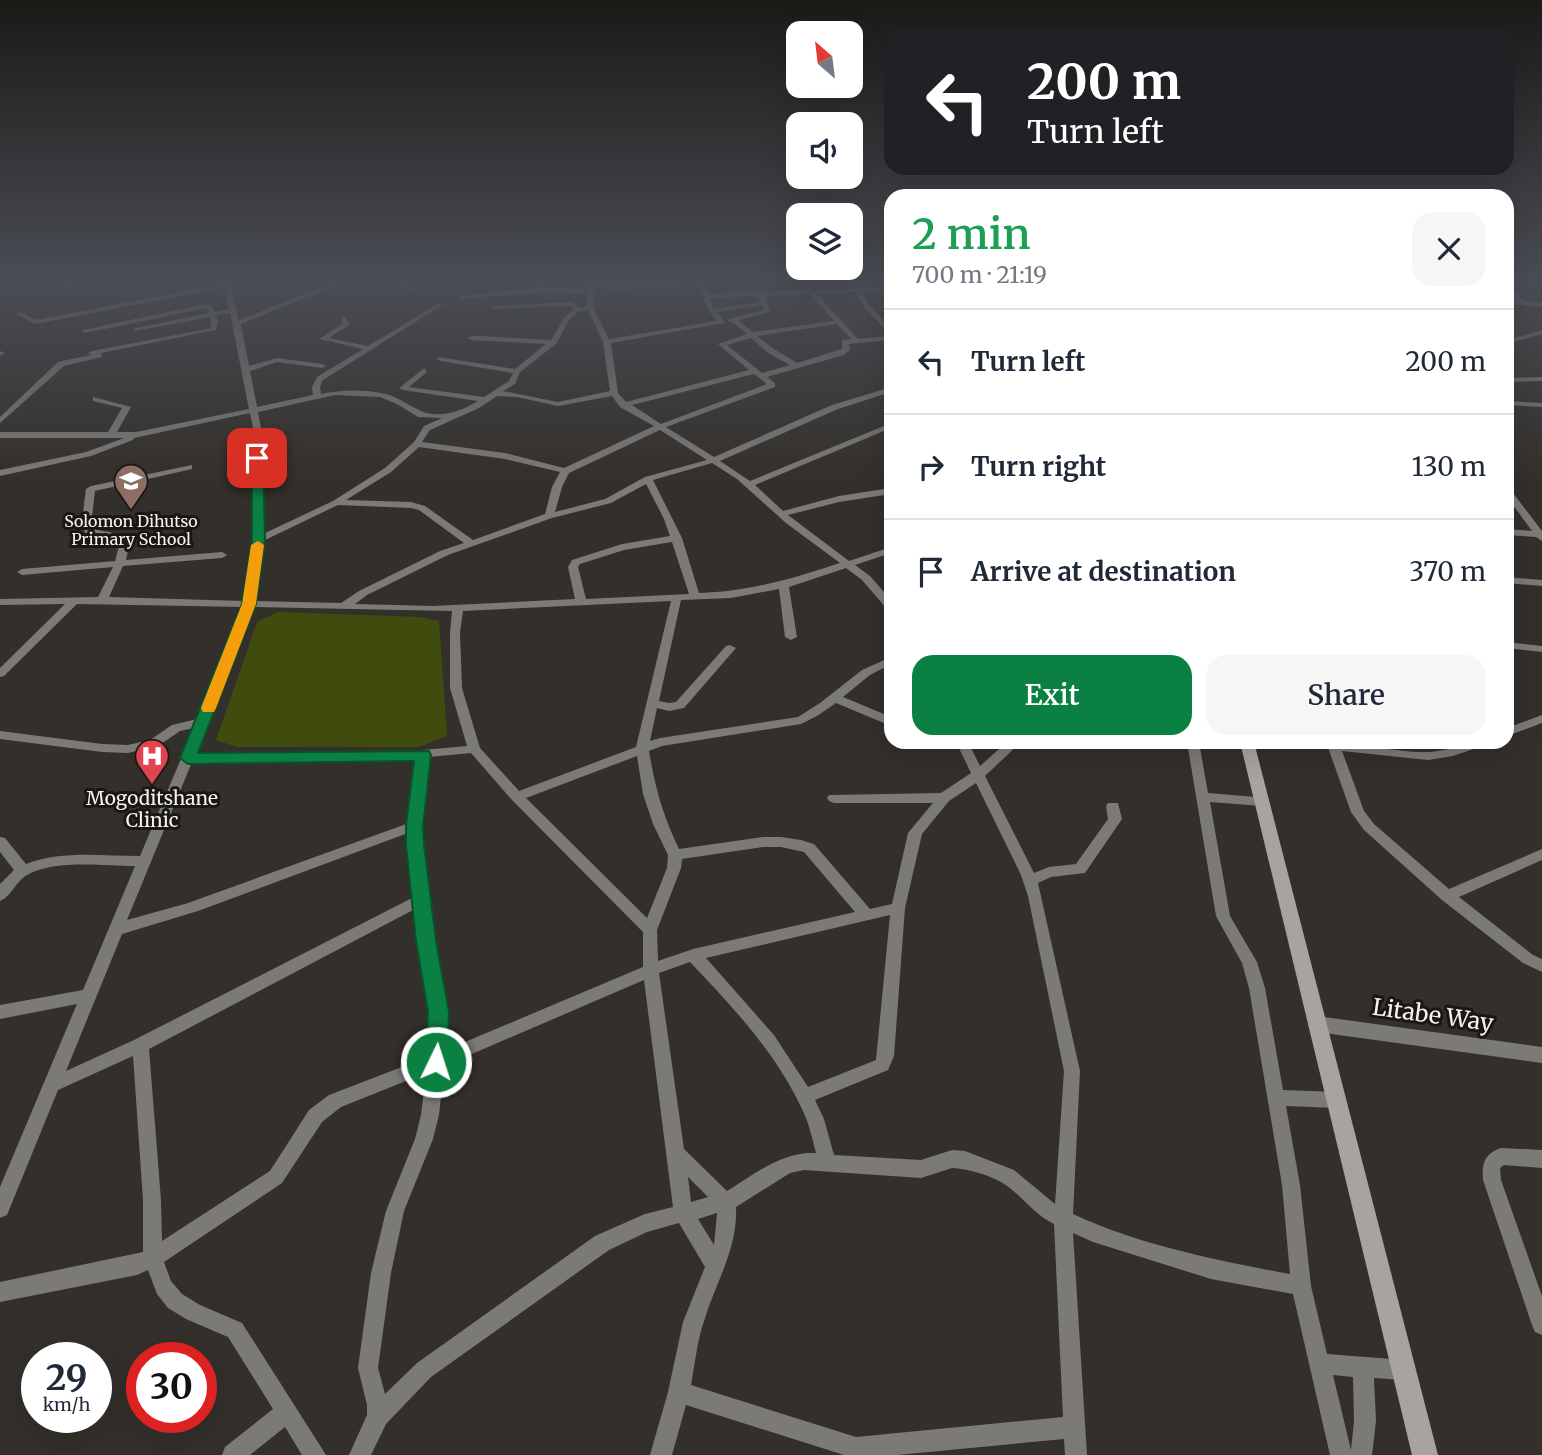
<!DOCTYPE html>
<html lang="en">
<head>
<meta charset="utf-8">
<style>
	:root { --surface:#fff; --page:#f6f6f7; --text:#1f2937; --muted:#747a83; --line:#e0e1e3; --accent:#0b8043 }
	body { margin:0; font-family:Merriweather,serif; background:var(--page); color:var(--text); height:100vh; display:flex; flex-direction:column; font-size:26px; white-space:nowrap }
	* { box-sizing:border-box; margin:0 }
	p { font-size:23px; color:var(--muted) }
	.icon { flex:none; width:38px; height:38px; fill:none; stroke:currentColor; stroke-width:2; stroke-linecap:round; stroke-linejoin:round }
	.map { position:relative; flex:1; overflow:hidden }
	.drawer { position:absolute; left:884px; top:189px; width:630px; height:560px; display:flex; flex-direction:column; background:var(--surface); border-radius:21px; box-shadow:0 7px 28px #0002 }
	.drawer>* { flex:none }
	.banner { position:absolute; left:884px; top:28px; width:630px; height:147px; border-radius:21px; box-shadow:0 7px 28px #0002; background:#202124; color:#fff; overflow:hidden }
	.needle { width:46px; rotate:332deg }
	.fabs { position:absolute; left:786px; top:21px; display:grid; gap:14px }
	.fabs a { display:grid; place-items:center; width:77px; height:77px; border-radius:14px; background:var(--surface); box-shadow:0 7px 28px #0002; font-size:35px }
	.speed { position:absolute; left:21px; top:1342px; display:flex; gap:14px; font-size:35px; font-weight:700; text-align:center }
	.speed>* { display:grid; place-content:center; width:91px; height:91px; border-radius:50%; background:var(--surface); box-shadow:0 7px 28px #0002; line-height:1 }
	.speed small { font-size:18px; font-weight:400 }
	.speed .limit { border:10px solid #d22; background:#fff; color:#111 }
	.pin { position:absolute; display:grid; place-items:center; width:60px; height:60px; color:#fff; margin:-30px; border-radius:14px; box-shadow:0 4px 10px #0006 }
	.me { position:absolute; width:77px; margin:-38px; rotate:4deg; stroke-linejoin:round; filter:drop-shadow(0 0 5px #0008) }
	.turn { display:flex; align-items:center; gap:24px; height:147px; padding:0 28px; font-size:32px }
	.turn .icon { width:91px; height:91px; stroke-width:2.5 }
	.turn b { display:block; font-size:49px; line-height:60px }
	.round { display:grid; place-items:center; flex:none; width:74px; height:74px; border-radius:21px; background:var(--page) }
	.summary { display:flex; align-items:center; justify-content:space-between; height:119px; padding:0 28px }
	h1 { font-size:42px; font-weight:600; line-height:52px; color:#1e9e55 }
	.action { display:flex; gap:14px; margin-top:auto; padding:14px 28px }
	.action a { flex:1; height:80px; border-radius:21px; background:var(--accent); color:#fff; font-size:28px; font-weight:600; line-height:80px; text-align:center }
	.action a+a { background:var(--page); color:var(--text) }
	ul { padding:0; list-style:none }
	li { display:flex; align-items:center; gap:21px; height:105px; padding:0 28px; border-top:2px solid var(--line) }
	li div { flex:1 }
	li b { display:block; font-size:26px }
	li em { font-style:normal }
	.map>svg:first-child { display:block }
</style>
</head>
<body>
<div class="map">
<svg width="1542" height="1455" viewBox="0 0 1542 1455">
	<rect width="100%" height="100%" fill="#332f2a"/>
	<!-- green -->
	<path fill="#404b0e" d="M278,612L420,617L439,621L447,736L419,747H237L216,740L257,622Z"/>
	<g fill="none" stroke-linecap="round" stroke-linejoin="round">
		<!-- minor -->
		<path fill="#7c7a77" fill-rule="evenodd" d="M64,279H70V290L65,289Z
			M159,279H171L160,283L157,281Z
			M230,279H236L232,296L239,320L342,279H351L241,324L249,366L277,358L322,364L326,366L322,368L277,362L250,371L257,407L313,395L312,387L317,377L363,349L319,339L342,324V317H346L349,325L329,338L368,346L439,303L442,305L441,306L323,380L320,387L321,394C339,390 362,389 381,393C396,395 407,405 421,411C438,419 463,411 478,401L403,390L399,388L423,369H426V373L409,387L484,397L509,381L513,373L441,361L437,359L438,357L515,369L546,344L471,340L467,338L471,336H481L551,340L564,318L574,309L570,306L494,309L492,308V306L571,302L580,308L587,306V293L541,292L461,299L458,297L459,296L537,288L533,279H539L543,288L587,289V279H593V283L619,286L701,279L708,294L807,290L797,279H804L813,290L853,289L847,279H853L859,288L891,287V291L861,292L870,306L891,329V335L865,308L855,292L817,294L858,339L891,336V340L849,344L850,350L844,355L767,377L775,383V387L666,427L714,457L832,405L891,387V392L838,409L720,461L750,481L891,423V428L755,485L783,511L839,496L891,488V494L839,502L788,515L849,561L891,547V553L855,565L870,576L891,600V610L887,609L862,580L846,568L789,587L797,637L791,640L785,637L779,589L731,598L681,600L659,701L669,703L676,702L726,646L730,645L736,648L684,708L669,711L657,708L650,741L660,738L798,717L820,703L862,670L891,657V664L870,675L843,697L891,717V726L836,703L817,716L801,724L662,746L649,751C655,787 663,816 679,849L763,837H781L801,840L814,844L870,909L892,904L908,833L933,803H834L829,801L827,798L829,795L941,793L971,773L956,742H968L980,766L1007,742H1021L985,776L1034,873L1049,867L1076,864L1108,819L1106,806L1108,803H1118L1122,819L1085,873L1051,877L1038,883L1080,1071L1073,1214C1139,1245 1219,1261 1290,1274L1282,1185L1249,988L1242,963L1216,916L1187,742H1199L1208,793L1267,798L1269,801L1267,804L1262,806L1210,802L1230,916L1257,962L1265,988L1283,1090L1337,1092L1343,1094L1346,1100L1343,1106L1337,1108L1286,1106L1300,1185L1311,1286L1327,1354L1404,1360L1411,1363L1414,1370L1411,1377L1404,1380L1374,1378L1376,1421L1372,1455H1330L1293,1294L1211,1279L1093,1242L1073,1233L1087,1455H1065L1064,1439L897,1455H844L686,1405L672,1455H650L668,1392L683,1322L705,1267L679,1223L647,1232L609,1250L431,1377L386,1424L371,1455H349L367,1415V1405L358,1368L371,1273L386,1211L415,1139L421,1115L426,1073L341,1107L322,1122L282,1183L164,1262L171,1281L182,1294L200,1305L242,1323L326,1455H302L285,1427L250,1455H222L225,1447L273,1409L228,1337L186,1319L168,1308L157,1294L148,1270L137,1275L0,1302V1282L143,1252V1200L133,1056L58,1090L7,1215L0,1218V1187L77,1004L0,1019V1005L83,990L135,866C104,866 55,859 27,875C16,881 11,897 0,901V884L14,870L0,852V837L5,838L26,864C61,850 102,856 140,856L194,728L180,731L158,746L128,753L102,752L0,739V731L102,744L128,745L150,740L172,725L197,719L243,607L77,604L4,676L0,677V668L65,604L0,605V599L98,597L113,567L22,575L17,572L22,569L115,561L120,542L116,539L85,533C81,519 84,504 86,489L91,486L192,465V469L95,491L92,517L93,529C106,532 120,532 130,541L126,560L222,552L227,555L222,558L123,566L109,597L244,601L253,540V428L250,413L134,438L133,440L91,456L0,476V470L86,452L124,438H0V432H108L122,408L93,401V397L131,407L117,432H136L249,409L230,313L216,315L218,321L216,330L101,353L102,357L64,366L0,423V417L58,362L91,355L88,353L92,351L211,328L210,317L135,331L132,329L208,313L207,308L85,333L82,331L83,330L201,305H211L215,312L229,309L226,296L228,287L35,324L15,313L20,312L36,320L229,283ZM697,284L709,311L717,321L609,339L593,307V293L598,291L593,287L619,290ZM810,294L834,321L753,332L738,320L770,312L765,296ZM758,296L761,302L714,309L709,298ZM762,305L764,310L728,319V321L732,322L747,334L718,344L749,370L626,402L618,393L611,343L724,323L725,322L717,312ZM588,310L603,342L610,391L558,402L503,391L515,384L520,372L556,344L569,320L578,312ZM837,324L851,339L842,340V349L797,363L774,349L757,336ZM751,338L768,353L790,365L762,373L727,345ZM754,374L767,384L661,424L632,405ZM335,395L380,397L397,404L418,417L442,418L424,426L414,442L385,468L333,501L263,534L261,428L258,412ZM497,396L517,397L558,406L612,396L620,407L654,426L564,468L505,453L422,442L430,430L479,408ZM660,430L707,460L645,477L605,499L555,512L562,487L569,473ZM419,447L505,459L560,472L552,487L545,514L473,540L425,506L411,502L346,500L391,472ZM712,463L737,479L786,523L840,563C791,579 751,591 699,593L682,538L653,480ZM646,484L664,519L670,536L622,544L572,560L568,567L575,599L433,606L355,604L367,595L448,555L552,518L611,503ZM338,505L411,508L419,510L464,543L440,551L359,591L341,603L255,601L263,541ZM672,542L689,594L586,599L578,567L580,564L624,550ZM671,601L636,747L519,791L480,748L462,688L460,633L463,611ZM253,607L452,611L450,633V688L467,746L390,753L195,754ZM471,753L512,800L643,932V967L446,1050V1012L434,941L422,845V826L429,757ZM637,756L643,794L653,824L668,855L667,868L647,918L526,798ZM416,759L409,823L188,903L127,920L192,762L390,761ZM976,783L1021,875L1028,896L1064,1071L1055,1204L1014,1170L965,1151L952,1150L921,1160L834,1155L824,1119L815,1100L888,1070L894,1056L905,908L922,834L949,801ZM408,833L414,897L134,1040L66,1071L122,934L198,911ZM763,847H781L804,852L855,912L693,949L658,961L657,930L681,868L682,859ZM415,909C420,959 434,1008 428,1057L329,1095L309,1110L270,1171L162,1241L161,1200L149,1049ZM890,915L876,1060L808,1087L774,1035L706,958ZM690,962C732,1006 775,1052 801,1107C809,1122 812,1138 816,1153C782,1151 755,1174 727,1191L684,1149L659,973ZM644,980L673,1207L645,1214L595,1236L417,1363L385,1394L378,1368L391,1273L404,1211L433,1139L439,1115L444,1066ZM952,1168C968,1169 986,1174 1001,1182C1020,1193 1033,1214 1054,1224L1063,1417L856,1437L691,1385C695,1364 697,1341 704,1321C716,1281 738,1249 736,1207L790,1173L804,1170L921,1178ZM688,1177L708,1197L691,1202ZM717,1213L714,1245L698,1219ZM1333,1375L1353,1377L1354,1421L1351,1450Z
			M383,279H393L421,291L416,292Z
			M1507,280L1524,301L1542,303V307L1507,304V300L1517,301L1507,286Z
			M1542,330V334L1507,344V340Z
			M0,351L5,353L0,356Z
			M1542,377V381L1507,382V378Z
			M1507,401L1542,403V407L1507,405Z
			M1507,488L1510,489L1542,531V541L1536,537L1507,535V529L1532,531L1507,497Z
			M1507,577L1542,580V586L1507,583Z
			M1507,642L1542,646V652L1507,648Z
			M1542,715V723L1507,736V728Z
			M1326,742C1359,742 1397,753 1429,752C1450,751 1465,742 1487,742L1485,745L1453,756L1428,760L1342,751L1364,811L1374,824L1449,889L1542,849V860L1459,897L1533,955L1542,959V972L1523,963L1442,900L1364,830L1351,812Z
			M1501,1148L1542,1150V1168L1504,1165L1500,1168L1501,1180L1542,1296V1335L1535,1332L1532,1325L1483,1180C1482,1163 1484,1154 1501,1148Z"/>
		<!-- tertiary -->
		<path fill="#7c7a77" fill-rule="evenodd" d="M1317,1016L1542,1047V1063L1317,1032L1310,1030L1308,1024L1310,1018Z"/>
		<!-- secondary -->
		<path fill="#a7a49f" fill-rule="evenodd" d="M1240,742H1254L1438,1455H1412Z"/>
	</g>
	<!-- sky -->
	<linearGradient id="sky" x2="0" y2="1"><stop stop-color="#1c1a17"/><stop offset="0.58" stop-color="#4a4d55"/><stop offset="1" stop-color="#4a4d55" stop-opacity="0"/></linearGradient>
	<rect width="1542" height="483" fill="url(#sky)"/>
	<!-- route -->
	<path fill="#0b8043" stroke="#07532c" stroke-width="2" d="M257,455L263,458L265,540L256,604L198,753L429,751L431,755L423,826L424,845L436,941L449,1012L447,1062L444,1069L436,1072L428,1069L425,1062L428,1012L416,941L406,845V826L414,761L188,764L180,758L242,604L252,540V458Z"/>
	<!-- slow -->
	<path fill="#f59e0b" d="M258,541L264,545L256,604L216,708L214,712H203L201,708L242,604L251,545Z"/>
	<!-- icons -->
	<defs>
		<g id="school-pin" transform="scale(1.75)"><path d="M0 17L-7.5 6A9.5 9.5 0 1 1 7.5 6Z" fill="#8d6e63" stroke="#191715"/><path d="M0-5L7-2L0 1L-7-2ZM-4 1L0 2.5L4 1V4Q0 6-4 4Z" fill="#fff"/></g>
		<g id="hospital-pin" transform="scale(1.75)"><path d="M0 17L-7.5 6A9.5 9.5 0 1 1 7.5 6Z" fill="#e0444e" stroke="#191715"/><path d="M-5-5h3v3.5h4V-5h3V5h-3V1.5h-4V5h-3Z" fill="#fff"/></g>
	</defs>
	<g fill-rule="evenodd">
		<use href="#school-pin" x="131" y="481"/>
		<use href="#hospital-pin" x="152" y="756"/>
	</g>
	<g text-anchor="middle" stroke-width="6" stroke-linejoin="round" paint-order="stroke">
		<!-- far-poi labels -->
		<g font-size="16" fill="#f5f2ef" stroke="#191715">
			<text x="131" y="527">Solomon Dihutso<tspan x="131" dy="18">Primary School</tspan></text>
		</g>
		<!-- poi labels -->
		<g font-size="19" fill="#f5f2ef" stroke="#191715">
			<text x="152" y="805">Mogoditshane<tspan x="152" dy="22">Clinic</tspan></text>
		</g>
		<!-- near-street labels -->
		<g font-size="23" fill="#f5f2ef" stroke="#191715">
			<text transform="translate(1433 1015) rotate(8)" y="8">Litabe Way</text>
		</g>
	</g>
</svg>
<div class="fabs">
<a><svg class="needle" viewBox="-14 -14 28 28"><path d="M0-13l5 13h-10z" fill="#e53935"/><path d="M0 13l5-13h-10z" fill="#747a83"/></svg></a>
<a><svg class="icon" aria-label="sound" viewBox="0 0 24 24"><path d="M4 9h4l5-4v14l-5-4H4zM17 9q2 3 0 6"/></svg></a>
<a><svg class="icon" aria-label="layers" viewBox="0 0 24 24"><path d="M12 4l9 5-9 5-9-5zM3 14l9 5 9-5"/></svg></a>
</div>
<div class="speed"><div>29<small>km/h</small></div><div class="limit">30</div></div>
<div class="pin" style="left:257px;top:458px;background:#d93025"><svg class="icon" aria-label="arrive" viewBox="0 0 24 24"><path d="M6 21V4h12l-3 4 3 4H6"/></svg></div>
<svg class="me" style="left:436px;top:1062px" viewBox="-20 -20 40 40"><circle r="17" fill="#0b8043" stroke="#fff" stroke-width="3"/><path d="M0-11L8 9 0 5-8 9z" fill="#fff"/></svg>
<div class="banner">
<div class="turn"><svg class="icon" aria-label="left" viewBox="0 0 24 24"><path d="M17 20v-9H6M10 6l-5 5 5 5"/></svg><div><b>200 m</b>Turn left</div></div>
</div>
<section class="drawer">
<div class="summary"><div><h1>2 min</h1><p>700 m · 21:19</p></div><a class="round"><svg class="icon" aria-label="close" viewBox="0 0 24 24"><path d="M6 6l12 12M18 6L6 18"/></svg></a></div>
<ul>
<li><svg class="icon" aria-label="left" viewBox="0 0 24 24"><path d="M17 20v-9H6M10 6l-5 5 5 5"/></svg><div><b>Turn left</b></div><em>200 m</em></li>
<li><svg class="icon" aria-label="right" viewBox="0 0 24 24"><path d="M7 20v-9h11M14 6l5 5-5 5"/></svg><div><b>Turn right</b></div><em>130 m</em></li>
<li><svg class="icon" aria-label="arrive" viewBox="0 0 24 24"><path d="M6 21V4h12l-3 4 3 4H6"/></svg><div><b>Arrive at destination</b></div><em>370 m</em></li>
</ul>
<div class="action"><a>Exit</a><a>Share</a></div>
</section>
</div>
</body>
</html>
